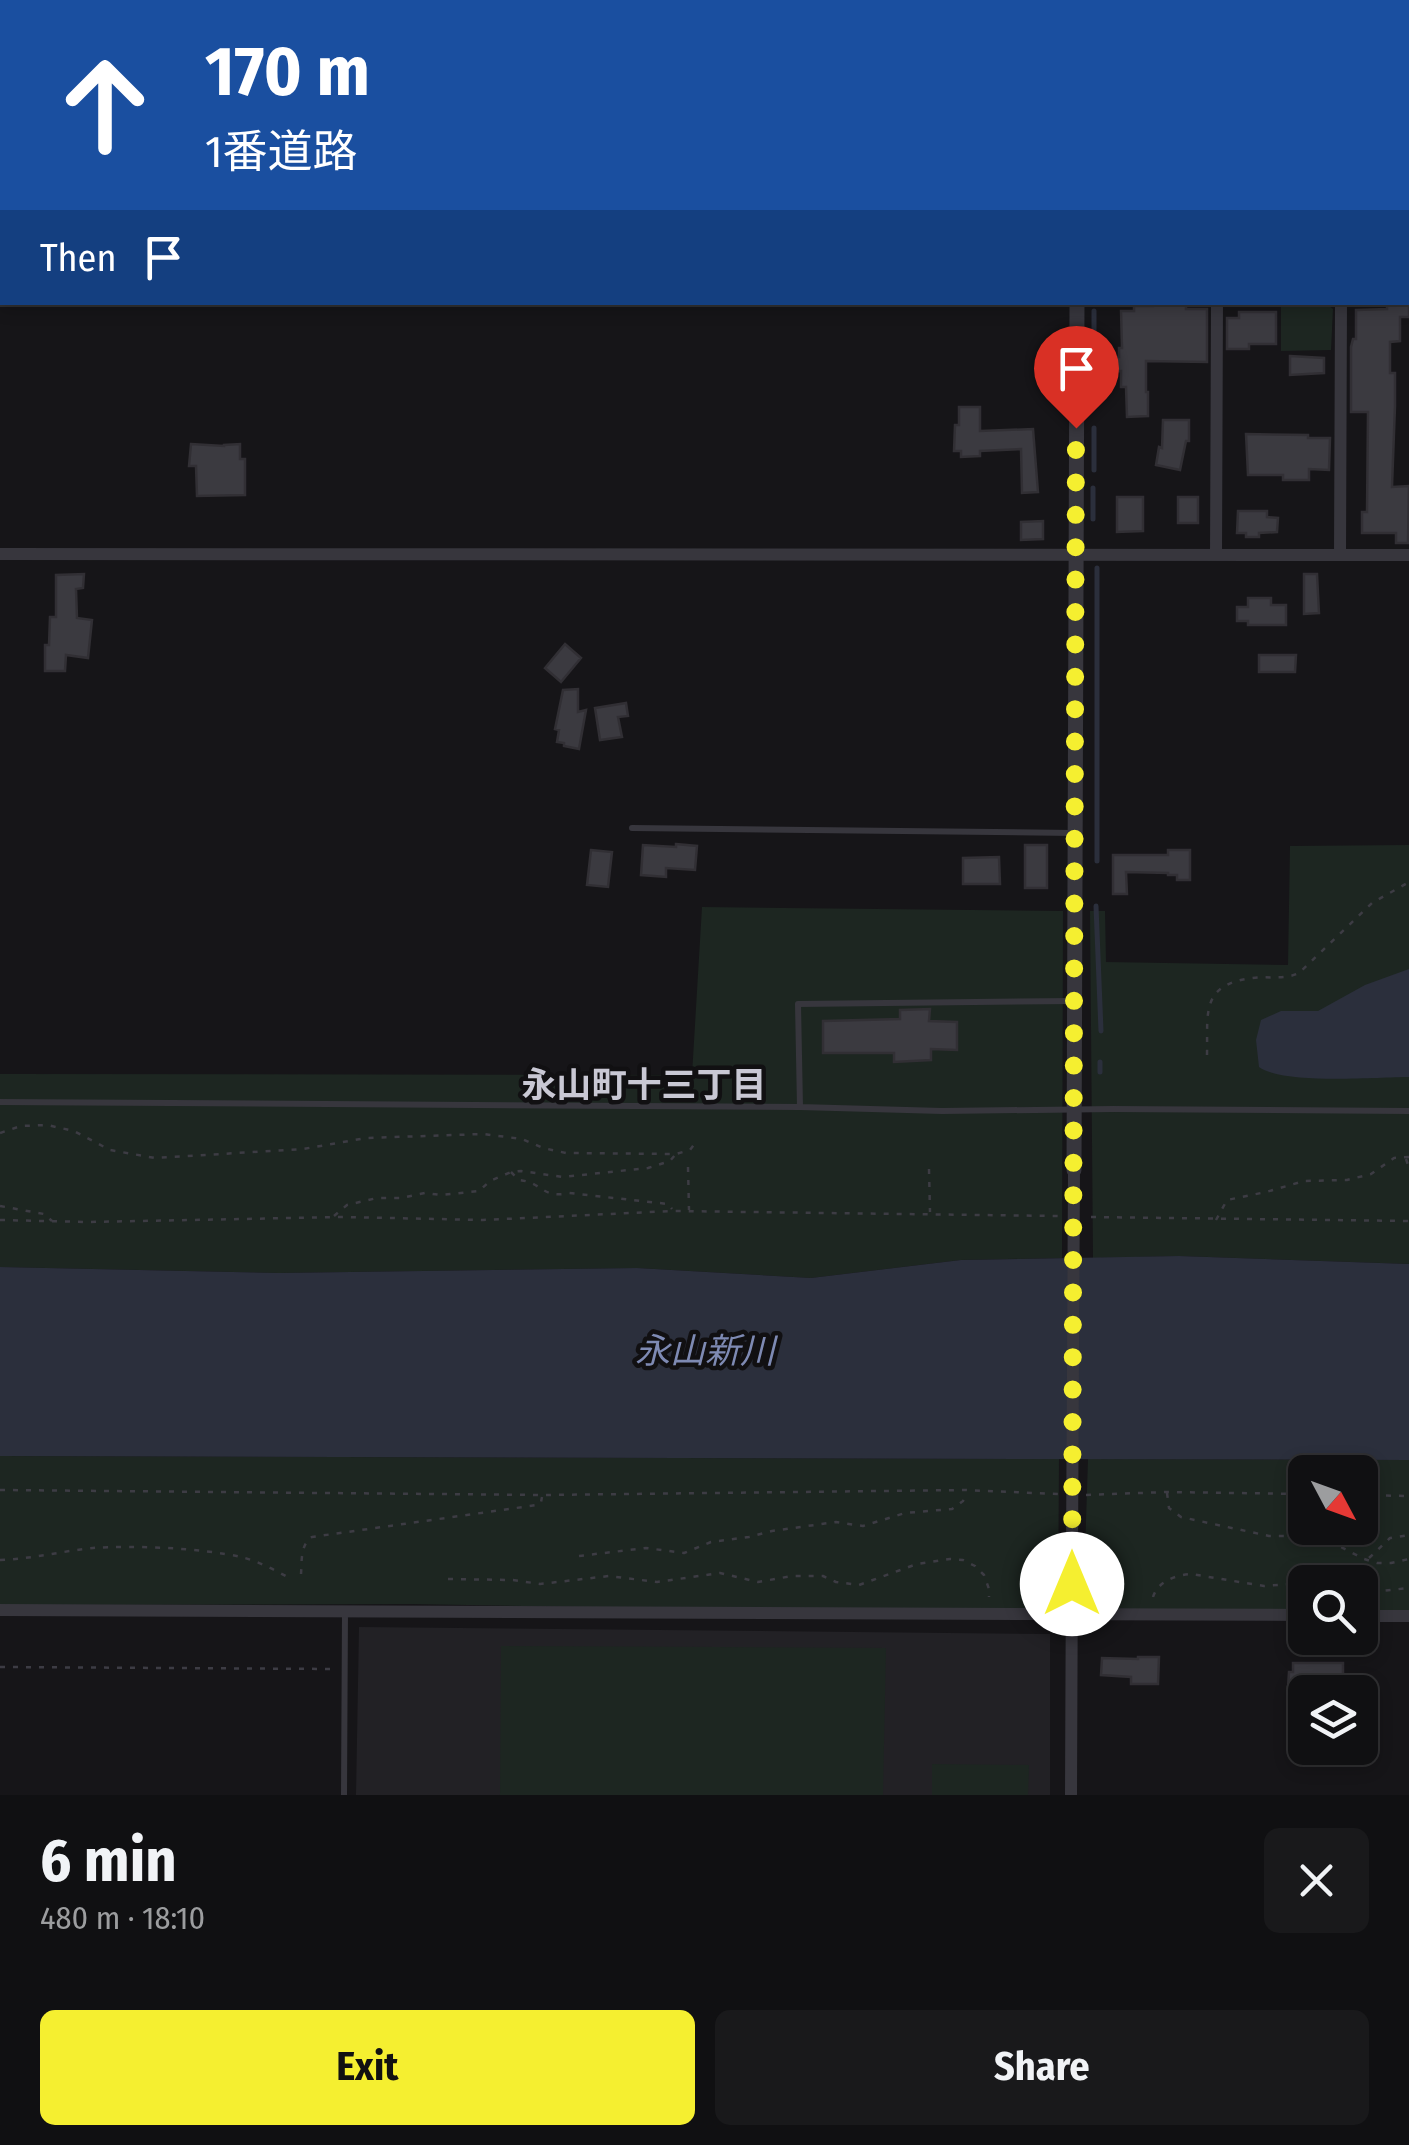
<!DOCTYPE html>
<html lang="en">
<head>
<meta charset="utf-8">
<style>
	:root { --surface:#101012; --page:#19191b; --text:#f1f3f6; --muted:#9c9d9f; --line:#303032; --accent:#f5ef30 }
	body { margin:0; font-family:"Fira Sans Condensed","Noto Sans JP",sans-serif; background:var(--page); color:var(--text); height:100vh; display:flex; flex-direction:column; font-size:38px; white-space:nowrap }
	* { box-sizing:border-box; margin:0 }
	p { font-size:32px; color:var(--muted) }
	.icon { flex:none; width:55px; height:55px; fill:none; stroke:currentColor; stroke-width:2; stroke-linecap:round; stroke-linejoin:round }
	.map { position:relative; height:1795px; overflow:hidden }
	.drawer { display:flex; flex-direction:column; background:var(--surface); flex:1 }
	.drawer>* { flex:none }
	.banner { position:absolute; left:0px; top:0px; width:1410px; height:305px; box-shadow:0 5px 15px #0003,0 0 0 2px var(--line); background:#1a4fa0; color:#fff; overflow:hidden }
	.needle { width:65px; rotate:131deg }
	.buttons { position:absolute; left:1288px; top:1455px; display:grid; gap:20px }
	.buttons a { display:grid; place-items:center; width:90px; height:90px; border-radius:15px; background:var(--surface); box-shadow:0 5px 15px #0003,0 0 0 2px var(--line); font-size:50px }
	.pin { position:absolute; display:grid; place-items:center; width:85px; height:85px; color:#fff; margin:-102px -42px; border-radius:50% 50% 50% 0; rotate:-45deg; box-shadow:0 0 10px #0007 }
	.pin .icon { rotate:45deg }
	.me { position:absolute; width:110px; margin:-55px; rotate:0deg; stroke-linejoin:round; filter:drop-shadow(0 0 8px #0008) }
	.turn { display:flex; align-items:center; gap:35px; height:210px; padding:0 40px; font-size:45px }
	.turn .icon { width:130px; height:130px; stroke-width:2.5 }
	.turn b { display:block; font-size:70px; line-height:85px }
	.then { display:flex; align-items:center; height:95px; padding:0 40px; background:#0003; gap:20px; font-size:38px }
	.round { display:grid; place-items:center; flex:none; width:105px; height:105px; border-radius:15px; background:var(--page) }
	.headline { display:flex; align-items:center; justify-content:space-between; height:170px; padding:0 40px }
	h1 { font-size:60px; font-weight:700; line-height:75px }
	.primary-button { display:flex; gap:20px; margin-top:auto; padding:20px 40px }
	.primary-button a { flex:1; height:115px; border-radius:15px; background:var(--accent); color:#111; font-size:40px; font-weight:700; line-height:115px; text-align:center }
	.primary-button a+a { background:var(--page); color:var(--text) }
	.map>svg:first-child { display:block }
</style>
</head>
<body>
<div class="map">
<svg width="1409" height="1795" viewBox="0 0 1409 1795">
	<rect width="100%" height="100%" fill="#161518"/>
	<!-- built -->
	<path fill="#222125" d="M359,1627L1050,1634V1795H356Z"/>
	<!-- green -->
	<path fill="#1d2621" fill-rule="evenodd" d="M1281,303H1326L1333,309L1331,350L1281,351Z
		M1409,845V1264L1179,1256L1093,1258L1090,911H1105L1106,962L1288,965L1290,846Z
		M702,907L1063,911L1062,1258L961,1260L811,1278L637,1268L279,1273L0,1267V1074L692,1075Z
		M0,1456L1059,1459L1058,1615L411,1604L0,1605Z
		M1088,1459L1409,1460V1615H1360V1582H1305V1615H1083ZM1305,1472H1360V1528H1305Z
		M501,1646L886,1648L883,1795H500Z
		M932,1764L1029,1765L1028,1795H932Z"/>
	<!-- water -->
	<path fill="#2b2f3c" d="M1409,969V1077C1375,1077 1284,1085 1259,1067L1256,1040L1261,1020L1281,1011H1318L1365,985Z
		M1179,1256L1409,1264V1460L0,1456V1267L279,1273L637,1268L811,1278L961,1260Z"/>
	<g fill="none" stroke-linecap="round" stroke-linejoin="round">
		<!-- stream -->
		<path stroke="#2b2f3c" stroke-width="5" d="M1093,1V0
			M1094,311V355
			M1094,402V375
			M1094,470V428
			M1093,519V488
			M1097,861V568
			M1096,906L1101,1031
			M1100,1072V1062"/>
	</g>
	<!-- building -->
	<path fill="#3b3a40" stroke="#312f34" stroke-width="2.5" d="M1153,302H1186V309H1207V362L1146,361V392H1148V416L1127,417L1126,387H1121V371L1106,372L1105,357H1119V348H1122L1121,311H1134V306H1153Z
		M1387,302L1409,304V317H1400V341L1390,342V373H1395V406L1392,487L1409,486L1408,543H1396V533H1362V512H1367L1368,412H1351V347L1353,339H1356V310L1387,309Z
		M1239,312H1276V344H1249V349H1227V318H1239Z
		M1290,356L1324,358V373L1290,375Z
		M959,407H980V431L1033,429L1038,492L1022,493L1021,449L980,451V456L961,457V451H954L955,425H959Z
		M1163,420H1189V441H1186L1180,470L1156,465L1159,447L1162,448Z
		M1246,434L1308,435V438H1330L1329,470L1309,469V480H1283V475H1248Z
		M191,444L224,446V445L240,444V459H245V495L197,496L196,466H189Z
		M1117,497H1143V531L1117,532Z
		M1178,497H1198V523H1178Z
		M1238,511H1267V517L1278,518L1277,532L1259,533V537H1246V533H1237Z
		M1043,521V539L1021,540V522Z
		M84,574L83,588L76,589L77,618L92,620L88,658L66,655L65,671H45V645H49L50,617H56V575Z
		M1304,574H1317L1319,613L1304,614Z
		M1248,598H1271V605H1286V625H1248V621H1237V607H1248Z
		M565,644L581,658L561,682L545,668Z
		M1259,655H1296L1295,672H1259Z
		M578,689V712L586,710L579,749L564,746V743L557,742L559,730L555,729L563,690Z
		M626,703L628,716L618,717L622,737L600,740L595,708Z
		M676,844L697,846L695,870L666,868V877L641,875L643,845L676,847Z
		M1025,845H1047V888H1025Z
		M591,850L612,852L608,887L587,885Z
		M1168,850H1190V880H1177V875H1168V873L1126,872L1127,894H1113V855H1168Z
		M999,857L1000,884H963V858Z
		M930,1009L929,1021L957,1022V1050L931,1049V1060L894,1062V1053H823V1021L900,1019V1010Z
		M1138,1657H1159L1158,1684H1131V1677L1101,1675L1102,1658L1138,1659Z
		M1293,1663H1343V1692H1295V1688H1288L1289,1672H1293Z"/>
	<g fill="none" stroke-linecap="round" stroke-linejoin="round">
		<!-- path -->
		<path stroke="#3d3c44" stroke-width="2.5" stroke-dasharray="5 8" stroke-linecap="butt" d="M1207,1055C1208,1013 1200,985 1252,978C1269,976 1284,980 1299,973L1372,903L1409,882
			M0,1133L21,1126L47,1125L74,1131L110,1150L155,1158L303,1149L366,1138L483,1134L522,1139L543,1148L566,1153L676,1154L690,1150L696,1142
			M1406,1159L1409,1168
			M688,1167L689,1210
			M929,1169L930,1212
			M511,1172L519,1180C542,1182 542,1199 569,1193L668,1204L672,1209
			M0,1206L44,1214L52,1221
			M334,1216L347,1205L377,1198H401L425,1193L441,1195L479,1191L490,1181L511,1172L521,1171L563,1177L648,1168L670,1161L675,1155
			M1091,1217L1409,1221
			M0,1220L88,1222L343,1217L483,1220L673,1211L1058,1216
			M1216,1220L1227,1200L1266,1192L1304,1181L1347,1180L1371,1174L1394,1158L1409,1157
			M0,1490L542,1495L965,1490L1058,1494
			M1167,1493L1169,1508L1181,1517L1269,1536H1320L1364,1559L1377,1563H1391L1409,1559
			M1086,1495L1167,1492L1305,1494
			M1360,1495L1409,1496
			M579,1556L646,1548L684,1553L711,1542L749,1537L772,1531L836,1522L863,1526L905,1513L952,1509L963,1501L965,1493
			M1369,1558L1390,1538L1409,1535
			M0,1560C32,1559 62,1551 93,1548C134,1545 201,1548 241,1557C258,1561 275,1570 291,1579
			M301,1574C302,1561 300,1545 312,1537L537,1505L541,1502L542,1497
			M448,1579L513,1580L540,1584L609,1576L657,1582L720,1573L758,1582L792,1576H823L836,1582L859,1585L917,1564L950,1559L963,1560L975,1566L984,1575L989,1589V1597
			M1310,1582L1325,1580L1337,1582
			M1360,1587L1381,1591L1409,1588
			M1153,1597C1158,1581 1176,1575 1191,1574L1264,1586L1305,1583
			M0,1667L334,1669"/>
		<!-- service -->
		<path stroke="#37363d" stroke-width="6" d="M632,828L1074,833
			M0,1102L800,1107L942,1111L1113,1109L1409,1111
			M800,1107L798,1004L1073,1001
			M344,1795L345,1611"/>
		<!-- minor -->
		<path stroke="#37363d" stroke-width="12" d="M1408,28H1409
			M1408,290H1409
			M0,554L1409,555
			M1216,555L1217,302
			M1340,555L1341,302
			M0,1610L1305,1615
			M1360,1616H1409
			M1071,1795L1072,1553"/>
		<!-- tertiary -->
		<path stroke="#37363d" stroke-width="15" d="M1077,2V0
			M1074,1170L1077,302"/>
		<!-- minor-bridge -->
		<path stroke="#37363d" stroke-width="12" d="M1072,1553L1074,1170"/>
	</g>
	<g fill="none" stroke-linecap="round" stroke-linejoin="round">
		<!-- route -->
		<path stroke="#f5ef30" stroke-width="18" stroke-dasharray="0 32.4" d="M1072,1584L1076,428"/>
	</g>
	<g text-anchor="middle" stroke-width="9" stroke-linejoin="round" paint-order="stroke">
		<!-- neighbourhood labels -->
		<g font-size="35" font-weight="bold" fill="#c9c8d4" stroke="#111012">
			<text x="644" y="1097">永山町十三丁目</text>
		</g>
		<!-- water labels -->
		<g font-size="35" font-style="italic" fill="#7e8ab3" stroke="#111012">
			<text x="705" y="1363">永山新川</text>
		</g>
	</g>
</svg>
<div class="buttons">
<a><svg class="needle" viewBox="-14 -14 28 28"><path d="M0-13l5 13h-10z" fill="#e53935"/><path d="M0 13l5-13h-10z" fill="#9c9d9f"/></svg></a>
<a><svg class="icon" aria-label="search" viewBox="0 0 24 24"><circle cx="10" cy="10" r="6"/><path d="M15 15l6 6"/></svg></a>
<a><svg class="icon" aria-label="layers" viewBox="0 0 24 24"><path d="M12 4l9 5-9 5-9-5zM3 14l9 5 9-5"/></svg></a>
</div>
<div class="pin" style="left:1076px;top:428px;background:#d93025"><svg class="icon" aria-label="arrive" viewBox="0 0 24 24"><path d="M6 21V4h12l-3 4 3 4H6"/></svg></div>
<svg class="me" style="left:1072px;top:1584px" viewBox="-20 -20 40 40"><circle r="19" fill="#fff"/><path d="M0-13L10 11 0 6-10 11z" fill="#f5ef30"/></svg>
<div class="banner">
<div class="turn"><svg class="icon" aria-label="ahead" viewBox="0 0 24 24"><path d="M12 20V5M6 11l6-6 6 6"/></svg><div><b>170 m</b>1番道路</div></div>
<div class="then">Then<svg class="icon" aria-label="arrive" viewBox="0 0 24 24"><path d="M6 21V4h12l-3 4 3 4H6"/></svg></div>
</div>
</div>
<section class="drawer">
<div class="headline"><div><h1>6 min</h1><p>480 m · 18:10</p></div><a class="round"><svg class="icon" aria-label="close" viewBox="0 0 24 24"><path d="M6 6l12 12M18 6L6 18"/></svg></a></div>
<div class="primary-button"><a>Exit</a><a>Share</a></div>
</section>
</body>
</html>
